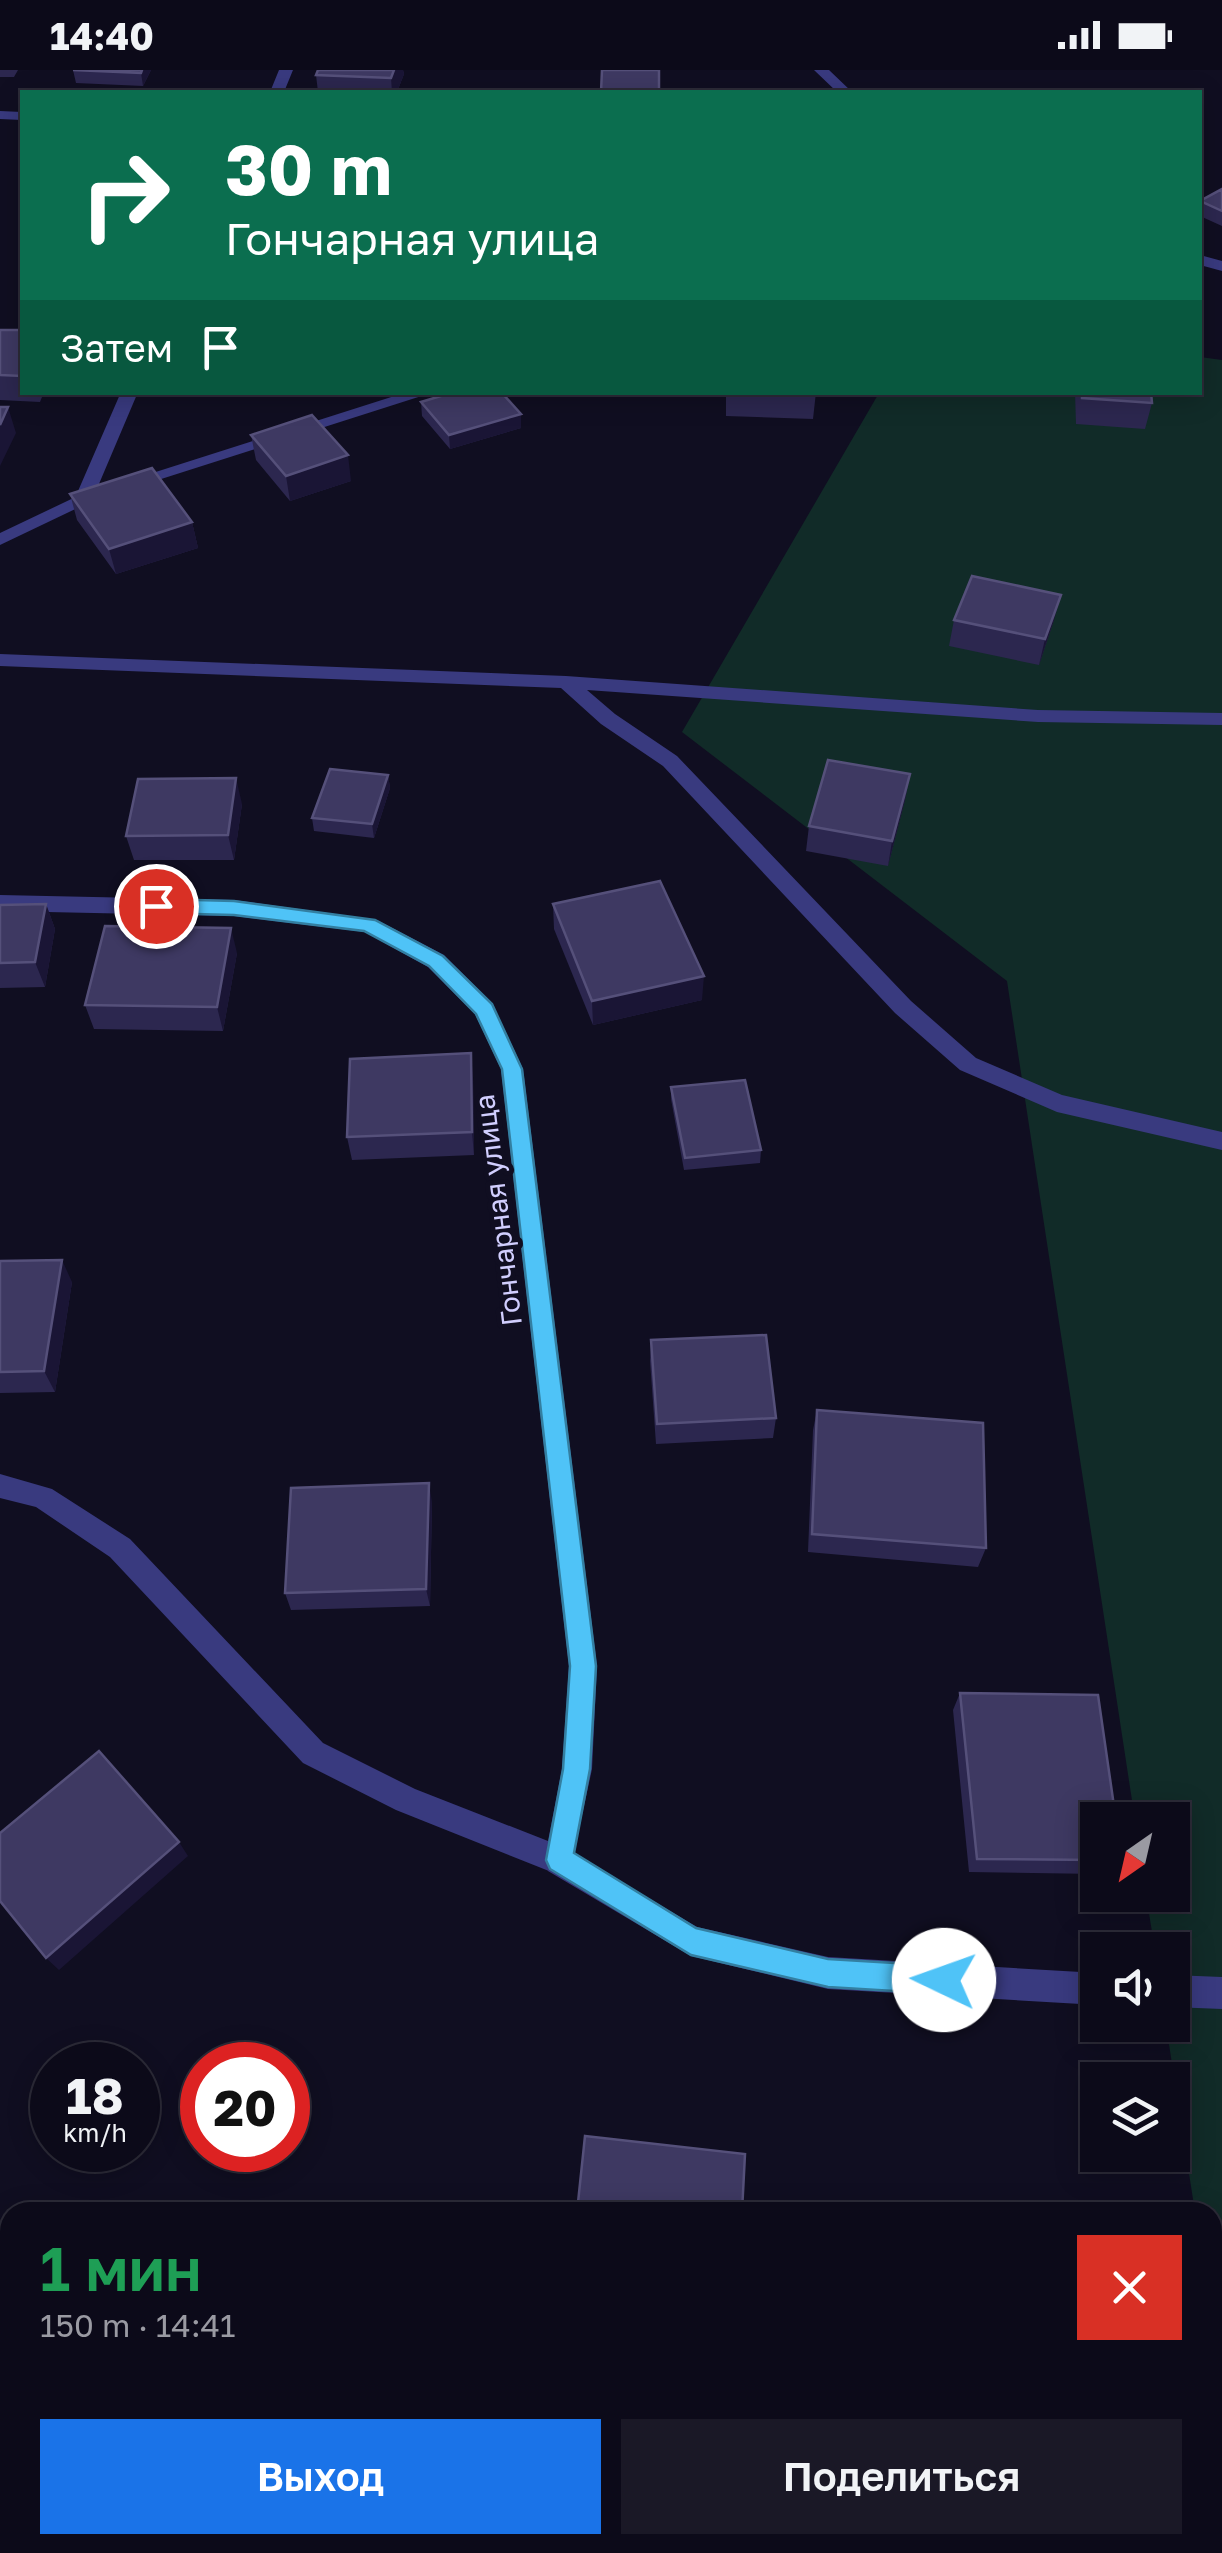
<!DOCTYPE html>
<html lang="ru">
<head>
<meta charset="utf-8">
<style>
	:root { --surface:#0c0a19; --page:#1a1826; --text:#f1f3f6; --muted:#9a9aa2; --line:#2c2b38; --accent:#1a73e8 }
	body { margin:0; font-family:"Golos Text",sans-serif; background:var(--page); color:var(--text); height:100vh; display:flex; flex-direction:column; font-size:38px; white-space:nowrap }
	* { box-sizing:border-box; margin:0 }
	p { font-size:32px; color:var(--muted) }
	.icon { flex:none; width:55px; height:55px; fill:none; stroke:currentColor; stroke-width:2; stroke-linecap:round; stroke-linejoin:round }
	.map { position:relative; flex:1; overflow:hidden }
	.panel { position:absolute; left:0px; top:2132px; width:1222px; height:352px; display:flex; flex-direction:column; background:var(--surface); border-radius:30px 30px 0 0; box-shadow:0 5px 25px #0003,0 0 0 2px var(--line) }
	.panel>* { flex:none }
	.banner { position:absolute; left:20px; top:20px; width:1182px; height:305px; border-radius:0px; box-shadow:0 5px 25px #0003,0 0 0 2px var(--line); background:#0b6e4f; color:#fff; overflow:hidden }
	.needle { width:65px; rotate:214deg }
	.tools { position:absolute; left:1080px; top:1732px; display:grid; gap:20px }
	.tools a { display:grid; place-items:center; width:110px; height:110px; border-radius:0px; background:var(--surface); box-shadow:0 5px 25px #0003,0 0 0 2px var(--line); font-size:50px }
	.speed { position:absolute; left:30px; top:1972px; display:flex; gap:20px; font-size:50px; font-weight:700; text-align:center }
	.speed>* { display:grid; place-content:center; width:130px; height:130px; border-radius:50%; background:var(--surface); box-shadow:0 5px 25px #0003,0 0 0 2px var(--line); line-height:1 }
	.speed small { font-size:25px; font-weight:400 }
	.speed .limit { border:15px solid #d22; background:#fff; color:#111 }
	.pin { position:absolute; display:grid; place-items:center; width:85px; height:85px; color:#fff; margin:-42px; border:5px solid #fff; border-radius:50%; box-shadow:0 2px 10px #0007 }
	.me { position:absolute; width:110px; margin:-55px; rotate:273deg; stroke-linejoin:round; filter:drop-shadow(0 0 8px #0008) }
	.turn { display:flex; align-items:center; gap:35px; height:210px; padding:0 40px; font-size:45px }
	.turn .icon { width:130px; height:130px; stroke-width:2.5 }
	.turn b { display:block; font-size:70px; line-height:85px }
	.then { display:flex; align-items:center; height:95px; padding:0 40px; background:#0003; gap:20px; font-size:38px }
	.round { display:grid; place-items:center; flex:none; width:105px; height:105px; border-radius:0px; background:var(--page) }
	.summary { display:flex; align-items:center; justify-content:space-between; height:170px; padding:0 40px }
	h1 { font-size:60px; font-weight:600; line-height:75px; color:#1e9e55 }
	.action { display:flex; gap:20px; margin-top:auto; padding:20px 40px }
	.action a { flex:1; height:115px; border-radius:0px; background:var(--accent); color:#fff; font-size:40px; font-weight:600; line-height:115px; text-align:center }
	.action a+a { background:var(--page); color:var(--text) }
	.status { display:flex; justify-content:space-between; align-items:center; height:70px; padding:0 50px; background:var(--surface); direction:ltr }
	.status svg { height:28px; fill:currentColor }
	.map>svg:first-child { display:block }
</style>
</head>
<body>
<div class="status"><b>14:40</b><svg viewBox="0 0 49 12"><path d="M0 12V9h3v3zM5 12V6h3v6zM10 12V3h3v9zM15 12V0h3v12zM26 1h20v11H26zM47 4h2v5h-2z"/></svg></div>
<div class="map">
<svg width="1222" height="2483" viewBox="0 0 1222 2483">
	<rect width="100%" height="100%" fill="#100e21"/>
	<!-- green -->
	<path fill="#112b28" d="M1200,287L1222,290V2319L1213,2257L1212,2142H1195L1166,1955H1172V1880H1155L1146,1825H1172V1750H1135L1007,911L682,662L879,323L1200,322Z"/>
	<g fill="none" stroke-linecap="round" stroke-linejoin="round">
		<!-- service -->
		<path fill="#393a7f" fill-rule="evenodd" d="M814,0H829L852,22H837Z
			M1200,185L1222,191V201L1200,195Z
			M84,423L93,428L90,432L0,475V463Z
			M0,584L566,606L1038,640L1222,643V655L1038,652L587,620L615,644L677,686L911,931L976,988L1062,1025L1222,1062V1080L1057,1042L960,1000L895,943L663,696L601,654L561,618L0,596Z
			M559,1775L697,1857L828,1887L1098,1903V1935L828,1919L691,1886L548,1801L544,1790L548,1779Z
			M1172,1905L1222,1907V1939L1172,1937Z"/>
		<!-- minor -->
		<path fill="#393a7f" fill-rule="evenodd" d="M279,0H293L284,22H270Z
			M0,41L22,42V50L0,49Z
			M121,322H138L93,428L78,432L75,428Z
			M407,322H434L133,418L118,414Z
			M0,825L234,830L377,850L444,885L492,933L523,999L597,1596L592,1699L570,1801L559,1805L396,1740L303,1693L110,1487L36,1437L0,1428V1404L52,1419L130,1469L323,1673L415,1719L548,1771L562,1699L569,1596L501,999L475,944L428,897L365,862L234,846L0,841Z"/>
	</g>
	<!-- wall -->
	<path fill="#2c274f" d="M0,0H18L14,7H0Z
		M73,0H151L143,16L76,13Z
		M318,0H403L404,4L397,22H318L316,5Z
		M1222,119V156L1200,146V131Z
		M0,260H22V322H44L40,332L0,330Z
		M726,322H816L813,349L726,346Z
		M1075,322H1151L1152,333L1145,359L1076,354Z
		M421,332L521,358L450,379L422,346Z
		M251,365L351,411L290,431L256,390Z
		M70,424L192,452L198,478L116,504L77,450Z
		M954,550H1054L1039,595L949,576Z
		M910,704L905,730L888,796L806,781L809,756Z
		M388,705L390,718L374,768L314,761L312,748Z
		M242,734L234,790H134L126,766Z
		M46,834L55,859L45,917L0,918V835Z
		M553,834L702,930L593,955L554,859Z
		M237,883L223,961L94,959L85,935Z
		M473,1007L474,1085L352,1090L347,1067Z
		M671,1017L761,1080L760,1093L684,1100L671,1029Z
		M0,1191L72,1212L55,1322L0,1323Z
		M651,1270L776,1348L773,1368L656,1374L650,1291Z
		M817,1340L986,1478L978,1497L808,1482L813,1360Z
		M432,1432L430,1536L291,1540L285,1523Z
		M960,1623L1098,1750V1804L969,1802L953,1640Z"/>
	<!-- shaded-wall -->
	<path fill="#1a1535" d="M142,0H151L143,16L141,3Z
		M394,0H403L404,4L397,22H392L391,8Z
		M8,337L16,363L0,396V355Z
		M521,344V358L450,379L449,365Z
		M348,385L351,411L290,431L286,406Z
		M192,452L198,478L116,504L109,479Z
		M1061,525L1054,550L1039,595L1045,569Z
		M910,704L905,730L888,796L892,771Z
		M388,705L390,718L374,768L372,754Z
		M236,708L242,734L234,790L228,765Z
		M46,834L55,859L45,917L35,892Z
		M231,858L237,883L223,961L217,937Z
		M704,906L702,930L593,955L592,931Z
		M471,983L473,1007L474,1085L472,1062Z
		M62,1190L72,1212L55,1322L44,1301Z
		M429,1413L432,1432L430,1536L426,1519Z
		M179,1772L188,1786L59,1900L46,1888Z
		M147,2475H158L154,2483H142Z"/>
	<!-- building -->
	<path fill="#3e3962" stroke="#55507a" stroke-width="2.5" d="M73,0H142L141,3Z
		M318,0H394L391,8L316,5Z
		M602,0H659V22H601Z
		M1222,119V141L1200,131Z
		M0,260H22V306L0,305Z
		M454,322H501L521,344L449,365L421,332Z
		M1082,322H1151L1152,333L1082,328Z
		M0,337H8L0,355Z
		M312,345L348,385L286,406L251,365Z
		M152,398L192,452L109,479L70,424Z
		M972,506L1061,525L1045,569L954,550Z
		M828,690L910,704L892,771L809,756Z
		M330,699L388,705L372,754L312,748Z
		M236,708L228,765L126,766L138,709Z
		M660,811L704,906L592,931L553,834Z
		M46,834L35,892L0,893V835Z
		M105,856L231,858L217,937L85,935Z
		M471,983L472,1062L347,1067L350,989Z
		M745,1010L761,1080L685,1088L671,1017Z
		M62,1190L44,1301L0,1302V1191Z
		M766,1265L776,1348L657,1354L651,1270Z
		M817,1340L983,1353L986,1478L812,1464Z
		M429,1413L426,1519L285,1523L291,1418Z
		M960,1623L1098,1625L1116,1750H1098V1790L977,1789Z
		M99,1681L179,1772L46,1888L0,1831V1763Z
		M585,2066L745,2084L742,2142H577Z
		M10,2456V2475H147L142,2483H0V2473Z"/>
	<!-- route -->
	<path fill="#4fc3f7" stroke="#337fa1" stroke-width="2.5" d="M156,829L234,831L375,850L443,886L492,934L522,999L596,1596L590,1699L574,1783L696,1858L828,1889L944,1896L954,1900L958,1910L954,1920L944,1924L828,1917L691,1885L550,1799L546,1790L563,1699L570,1596L502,999L476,944L429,896L364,861L234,845L156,843L146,836Z"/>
	<g text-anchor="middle" stroke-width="10" stroke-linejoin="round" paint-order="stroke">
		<!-- street labels -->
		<g font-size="28" fill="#d1cefe" stroke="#100e21">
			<text transform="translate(498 1140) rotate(-97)" y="10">Гончарная улица</text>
		</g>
	</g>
</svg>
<div class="tools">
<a><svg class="needle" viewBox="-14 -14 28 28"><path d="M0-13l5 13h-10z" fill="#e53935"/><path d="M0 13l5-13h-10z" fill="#9a9aa2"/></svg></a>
<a><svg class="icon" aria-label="sound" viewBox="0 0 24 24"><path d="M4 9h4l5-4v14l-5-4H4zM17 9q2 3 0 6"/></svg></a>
<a><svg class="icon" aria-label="layers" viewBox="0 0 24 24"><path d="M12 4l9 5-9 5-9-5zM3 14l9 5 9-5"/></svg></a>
</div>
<div class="speed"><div>18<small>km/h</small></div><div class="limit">20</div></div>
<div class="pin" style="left:156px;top:836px;background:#d93025"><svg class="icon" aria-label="arrive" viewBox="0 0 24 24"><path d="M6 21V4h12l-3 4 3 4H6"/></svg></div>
<svg class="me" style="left:944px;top:1910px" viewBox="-20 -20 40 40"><circle r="19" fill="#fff"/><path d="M0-13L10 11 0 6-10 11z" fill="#4fc3f7"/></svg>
<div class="banner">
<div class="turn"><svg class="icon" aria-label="right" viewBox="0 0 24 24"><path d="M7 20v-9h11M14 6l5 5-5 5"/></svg><div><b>30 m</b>Гончарная улица</div></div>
<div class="then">Затем<svg class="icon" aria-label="arrive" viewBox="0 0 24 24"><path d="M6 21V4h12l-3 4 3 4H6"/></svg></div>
</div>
<section class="panel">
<div class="summary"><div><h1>1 мин</h1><p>150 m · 14:41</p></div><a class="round" style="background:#d93025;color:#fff"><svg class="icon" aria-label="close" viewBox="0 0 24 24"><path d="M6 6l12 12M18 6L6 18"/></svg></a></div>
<div class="action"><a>Выход</a><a>Поделиться</a></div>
</section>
</div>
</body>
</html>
